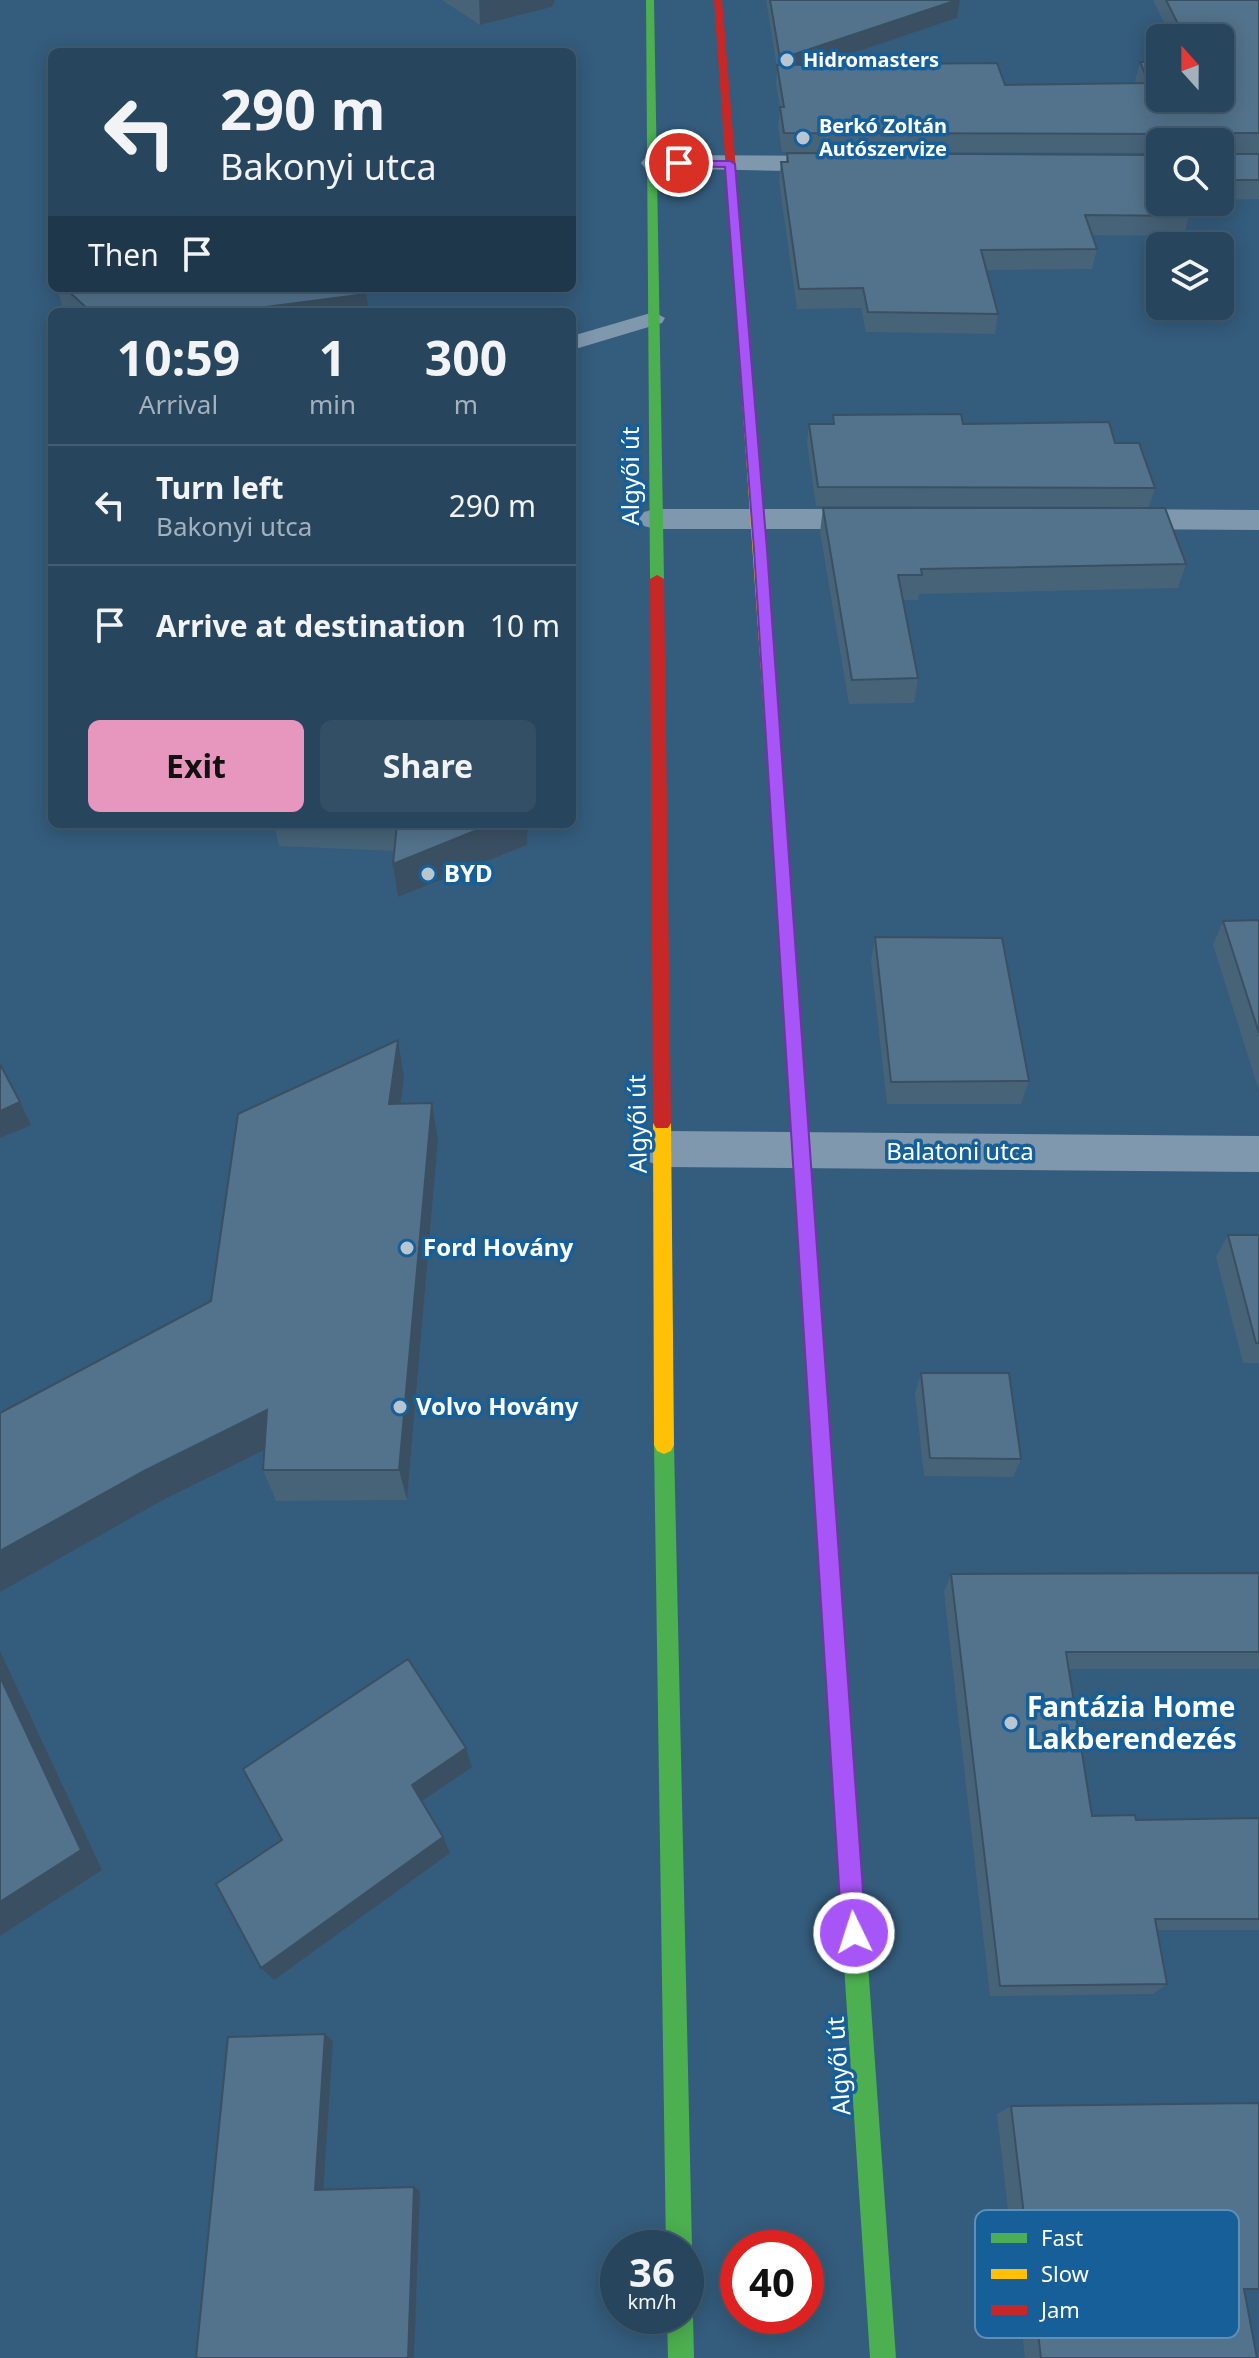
<!DOCTYPE html>
<html lang="en">
<head>
<meta charset="utf-8">
<style>
	:root { --surface:#27455d; --page:#334f66; --text:#f1f3f6; --muted:#a4b1bc; --line:#435d72; --accent:#e797bd }
	body { margin:0; font-family:"Noto Sans",sans-serif; background:var(--page); color:var(--text); height:100vh; display:flex; flex-direction:column; font-size:30px; white-space:nowrap }
	* { box-sizing:border-box; margin:0 }
	p { font-size:26px; color:var(--muted) }
	.icon { flex:none; width:44px; height:44px; fill:none; stroke:currentColor; stroke-width:2; stroke-linecap:round; stroke-linejoin:round }
	.map { position:relative; flex:1; overflow:hidden }
	.sheet { position:absolute; left:48px; top:308px; width:528px; height:520px; display:flex; flex-direction:column; background:var(--surface); border-radius:12px; box-shadow:0 4px 20px #0003,0 0 0 2px var(--line) }
	.sheet>* { flex:none }
	.guide { position:absolute; left:48px; top:48px; width:528px; height:244px; border-radius:12px; box-shadow:0 4px 20px #0003,0 0 0 2px var(--line); background:#27455d; color:var(--text); overflow:hidden }
	.needle { width:52px; rotate:339deg }
	.fabs { position:absolute; left:1146px; top:24px; display:grid; gap:16px }
	.fabs a { display:grid; place-items:center; width:88px; height:88px; border-radius:12px; background:var(--surface); box-shadow:0 4px 20px #0003,0 0 0 2px var(--line); font-size:40px }
	.speed { position:absolute; left:600px; top:2230px; display:flex; gap:16px; font-size:40px; font-weight:700; text-align:center }
	.speed>* { display:grid; place-content:center; width:104px; height:104px; border-radius:50%; background:var(--surface); box-shadow:0 4px 20px #0003,0 0 0 2px var(--line); line-height:1 }
	.speed small { font-size:20px; font-weight:400 }
	.speed .limit { border:12px solid #d22; background:#fff; color:#111 }
	.pin { position:absolute; display:grid; place-items:center; width:68px; height:68px; color:#fff; margin:-34px; border:4px solid #fff; border-radius:50%; box-shadow:0 2px 8px #0007 }
	.me { position:absolute; width:88px; margin:-44px; rotate:356deg; stroke-linejoin:round; filter:drop-shadow(0 0 6px #0008) }
	.turn { display:flex; align-items:center; gap:28px; height:168px; padding:0 40px; font-size:36px }
	.turn .icon { width:104px; height:104px; stroke-width:2.5 }
	.turn b { display:block; font-size:56px; line-height:68px }
	.then { display:flex; align-items:center; height:76px; padding:0 40px; background:#0003; gap:16px; font-size:30px }
	.eta { display:flex; justify-content:space-evenly; align-items:center; height:136px; text-align:center }
	.eta b { font-size:48px; font-weight:700; line-height:56px }
	.button { display:flex; gap:16px; margin-top:auto; padding:16px 40px }
	.button a { flex:1; height:92px; border-radius:12px; background:var(--accent); color:#111; font-size:32px; font-weight:700; line-height:92px; text-align:center }
	.button a+a { background:var(--page); color:var(--text) }
	ul { padding:0; list-style:none }
	li { display:flex; align-items:center; gap:24px; height:120px; padding:0 40px; border-top:2px solid var(--line) }
	li div { flex:1 }
	li b { display:block; font-size:30px }
	li em { font-style:normal }
	.map>svg:first-child { display:block }
</style>
</head>
<body>
<div class="map">
<svg width="1259" height="2358" viewBox="0 0 1259 2358">
	<rect width="100%" height="100%" fill="#345c7c"/>
	<g fill="none" stroke-linecap="round" stroke-linejoin="round">
		<!-- lane -->
		<path fill="#7f98ae" fill-rule="evenodd" d="M654,312L665,318L662,323L572,350V336Z"/>
		<!-- street -->
		<path fill="#7f98ae" fill-rule="evenodd" d="M654,155L842,156L851,159L855,164L851,169L842,172L645,168L641,163L645,158Z
			M655,509H881L892,512L897,519L892,526L881,529H655L644,526L639,519L644,512Z
			M1110,509L1259,510V530L1110,529L1099,526L1094,519L1099,512Z
			M662,1131L1259,1136V1172L662,1167L647,1161L640,1149L647,1137Z"/>
		<!-- fast -->
		<path fill="#4caf50" fill-rule="evenodd" d="M646,0H654L664,579L657,583L650,579Z
			M772,724L779,729L832,1466L829,1473L822,1475L815,1473L812,1466L765,729Z
			M664,1436L671,1439L674,1445L692,2248L686,2258V2248H666L654,1445L657,1439Z
			M855,1938L863,1942L867,1950L896,2358H870L843,1950L847,1942Z
			M686,2305L693,2316L694,2358H668L667,2316H686Z"/>
		<!-- slow -->
		<path fill="#ffc107" fill-rule="evenodd" d="M743,324L749,327L779,729L772,734L765,729L737,327Z
			M662,1116L668,1118L671,1123L674,1445L671,1451L664,1454L657,1451L654,1445L653,1123L656,1118Z"/>
		<!-- jam -->
		<path fill="#c62828" fill-rule="evenodd" d="M714,0H722L749,327L743,330L737,327Z
			M657,575L664,579L671,1123L668,1128H656L653,1123L650,579Z
			M822,1457L829,1459L832,1466L867,1950L863,1958L855,1962L847,1958L843,1950L812,1466L815,1459Z"/>
	</g>
	<!-- wall -->
	<path fill="#476378" d="M442,0H555L552,7L480,25Z
		M766,0H960L957,18L817,65L1005,85L1136,83L1135,81L1140,62L1160,98L1220,38H1172L1153,0H1259V153H1223L1259,154V199L1220,200V142H1160V153L782,152L778,126L780,107L776,84L777,68Z
		M787,153L1189,216L1184,236L1092,235L1097,249L1092,269L986,270L998,314L995,334L866,332L861,308L797,309L779,181L781,162H786Z
		M57,288H364L369,312H68L63,308Z
		M833,415L963,424L1115,443L1155,488L1149,507L816,506L807,443L809,424H832Z
		M823,508L1186,564L1178,588L919,594L918,600H902L918,678L914,703L849,704L820,532Z
		M274,824H528L527,845L398,897L394,851L279,846Z
		M1259,920V1091L1213,945L1223,921Z
		M875,937L1029,1081L1021,1104H887L871,961Z
		M404,1078L401,1104L438,1140L407,1500L276,1501L263,1470L265,1449L161,1501Z
		M1228,1235H1259V1363H1243L1216,1257Z
		M921,1373L1021,1459L1013,1477L924,1476L915,1393Z
		M1259,1573V1669H1068L1092,1816L1136,1820L1259,1818V1930H1157L1167,1984L1153,1994L990,1996L944,1592L951,1574Z
		M1259,2103V2290H1244L1257,2358H1025L997,2114L1011,2106Z"/>
	<!-- shaded-wall -->
	<path fill="#3a5062" d="M479,0H555L552,7L480,25Z
		M957,0H960L957,18L779,78L780,59Z
		M366,294L369,312H227Z
		M492,824H528L527,845L398,897L393,864Z
		M398,1040L404,1078L396,1141L389,1104Z
		M20,1102L31,1125L0,1138V1111Z
		M432,1103L438,1140L407,1500L399,1470Z
		M267,1410L280,1442L161,1501L0,1592V1551L144,1471Z
		M0,1651L102,1870L0,1936Z
		M466,1748L472,1767L419,1803L412,1785Z
		M443,1837L450,1853L274,1980L261,1968Z
		M325,2034L333,2041L323,2194L315,2190Z
		M414,2187L420,2191L414,2358H408Z"/>
	<!-- building -->
	<path fill="#53738c" stroke="#3a5062" stroke-width="2" d="M770,0H957L780,59Z
		M1166,0H1259V133H1223V154H1259V180H1220V142H1168V137L1165,134L784,133L780,107H784L777,65L997,63L1005,85L1149,83L1140,62H1160V98H1220V38H1185Z
		M787,153L1160,155V202H1183L1189,216L1085,215L1097,249L981,250L998,314L868,312L863,288L799,289L781,162H788Z
		M65,288H364L366,294L227,312H91Z
		M961,414L963,424L1109,422L1115,443H1139L1155,488L818,487L809,424H834L833,415Z
		M823,508H1165L1186,564L921,569L922,575H898L918,678L852,680Z
		M397,824H492L393,864Z
		M1259,920V1033L1223,921Z
		M875,937L1002,938L1029,1081L891,1082Z
		M398,1040L389,1104L432,1103L399,1470H263L267,1410L144,1471L0,1551V1413L211,1301L238,1114Z
		M0,1064L20,1102L0,1111Z
		M1228,1235H1259V1343H1256Z
		M921,1373H1009L1021,1459L930,1458Z
		M1259,1573V1652H1066L1092,1816L1135,1815L1136,1820L1259,1818V1919H1155L1167,1984L1000,1986L951,1574Z
		M408,1659L466,1748L412,1785L443,1837L261,1968L216,1884L282,1840L243,1769Z
		M0,1677L81,1850L0,1902Z
		M325,2034L315,2190L414,2187L408,2358H196L228,2037Z
		M1259,2103V2289H1244L1257,2358H1041L1011,2106Z"/>
	<!-- route -->
	<path fill="#a855f7" stroke="#6d37a1" stroke-width="2" d="M676,161H730L735,164L767,550L866,1933L862,1941L854,1945L845,1941L842,1933L754,550L725,167L679,166L676,165Z"/>
	<!-- markers -->
	<g fill="#b8c6d1" stroke="#175f99" stroke-width="3">
		<circle cx="787" cy="60" r="8"/>
		<circle cx="803" cy="138" r="8"/>
		<circle cx="428" cy="874" r="8"/>
		<circle cx="407" cy="1248" r="8"/>
		<circle cx="400" cy="1407" r="8"/>
		<circle cx="1011" cy="1723" r="8"/>
	</g>
	<g text-anchor="middle" stroke-width="7" stroke-linejoin="round" paint-order="stroke">
		<!-- far-poi labels -->
		<g font-size="20" font-weight="bold" fill="#fff" stroke="#175f99" text-anchor="start">
			<text x="803" y="67">Hidromasters</text>
			<text x="819" y="133">Berkó Zoltán<tspan x="819" dy="23">Autószervize</tspan></text>
		</g>
		<!-- street labels -->
		<g font-size="24" fill="#fff" stroke="#175f99">
			<text transform="translate(631 476) rotate(-90)" y="8">Algyői út</text>
			<text transform="translate(638 1124) rotate(-91)" y="8">Algyői út</text>
			<text x="960" y="1160">Balatoni utca</text>
			<text transform="translate(839 2066) rotate(-94)" y="8">Algyői út</text>
		</g>
		<!-- poi labels -->
		<g font-size="24" font-weight="bold" fill="#fff" stroke="#175f99" text-anchor="start">
			<text x="444" y="882">BYD</text>
			<text x="423" y="1256">Ford Hovány</text>
			<text x="416" y="1415">Volvo Hovány</text>
		</g>
		<!-- near-poi labels -->
		<g font-size="28" font-weight="bold" fill="#fff" stroke="#175f99" text-anchor="start">
			<text x="1027" y="1717">Fantázia Home<tspan x="1027" dy="32">Lakberendezés</tspan></text>
		</g>
	</g>
	<!-- legend -->
	<rect x="975" y="2210" width="264" height="128" rx="12" fill="#175f99" stroke="#5d8fb8" stroke-width="2"/>
	<rect x="991" y="2233" width="36" height="10" fill="#4caf50"/>
	<rect x="991" y="2269" width="36" height="10" fill="#ffc107"/>
	<rect x="991" y="2305" width="36" height="10" fill="#c62828"/>
	<g font-size="22" fill="#fff">
		<text x="1041" y="2246">Fast</text>
		<text x="1041" y="2282">Slow</text>
		<text x="1041" y="2318">Jam</text>
	</g>
</svg>
<div class="fabs">
<a><svg class="needle" viewBox="-14 -14 28 28"><path d="M0-13l5 13h-10z" fill="#e53935"/><path d="M0 13l5-13h-10z" fill="#a4b1bc"/></svg></a>
<a><svg class="icon" aria-label="search" viewBox="0 0 24 24"><circle cx="10" cy="10" r="6"/><path d="M15 15l6 6"/></svg></a>
<a><svg class="icon" aria-label="layers" viewBox="0 0 24 24"><path d="M12 4l9 5-9 5-9-5zM3 14l9 5 9-5"/></svg></a>
</div>
<div class="speed"><div>36<small>km/h</small></div><div class="limit">40</div></div>
<div class="pin" style="left:679px;top:163px;background:#d93025"><svg class="icon" aria-label="arrive" viewBox="0 0 24 24"><path d="M6 21V4h12l-3 4 3 4H6"/></svg></div>
<svg class="me" style="left:854px;top:1933px" viewBox="-20 -20 40 40"><circle r="17" fill="#a855f7" stroke="#fff" stroke-width="3"/><path d="M0-11L8 9 0 5-8 9z" fill="#fff"/></svg>
<div class="guide">
<div class="turn"><svg class="icon" aria-label="left" viewBox="0 0 24 24"><path d="M17 20v-9H6M10 6l-5 5 5 5"/></svg><div><b>290 m</b>Bakonyi utca</div></div>
<div class="then">Then<svg class="icon" aria-label="arrive" viewBox="0 0 24 24"><path d="M6 21V4h12l-3 4 3 4H6"/></svg></div>
</div>
<section class="sheet">
<div class="eta">
<div><b>10:59</b><p>Arrival</p></div>
<div><b>1</b><p>min</p></div>
<div><b>300</b><p>m</p></div>
</div>
<ul>
<li><svg class="icon" aria-label="left" viewBox="0 0 24 24"><path d="M17 20v-9H6M10 6l-5 5 5 5"/></svg><div><b>Turn left</b><p>Bakonyi utca</p></div><em>290 m</em></li>
<li><svg class="icon" aria-label="arrive" viewBox="0 0 24 24"><path d="M6 21V4h12l-3 4 3 4H6"/></svg><div><b>Arrive at destination</b></div><em>10 m</em></li>
</ul>
<div class="button"><a>Exit</a><a>Share</a></div>
</section>
</div>
</body>
</html>
